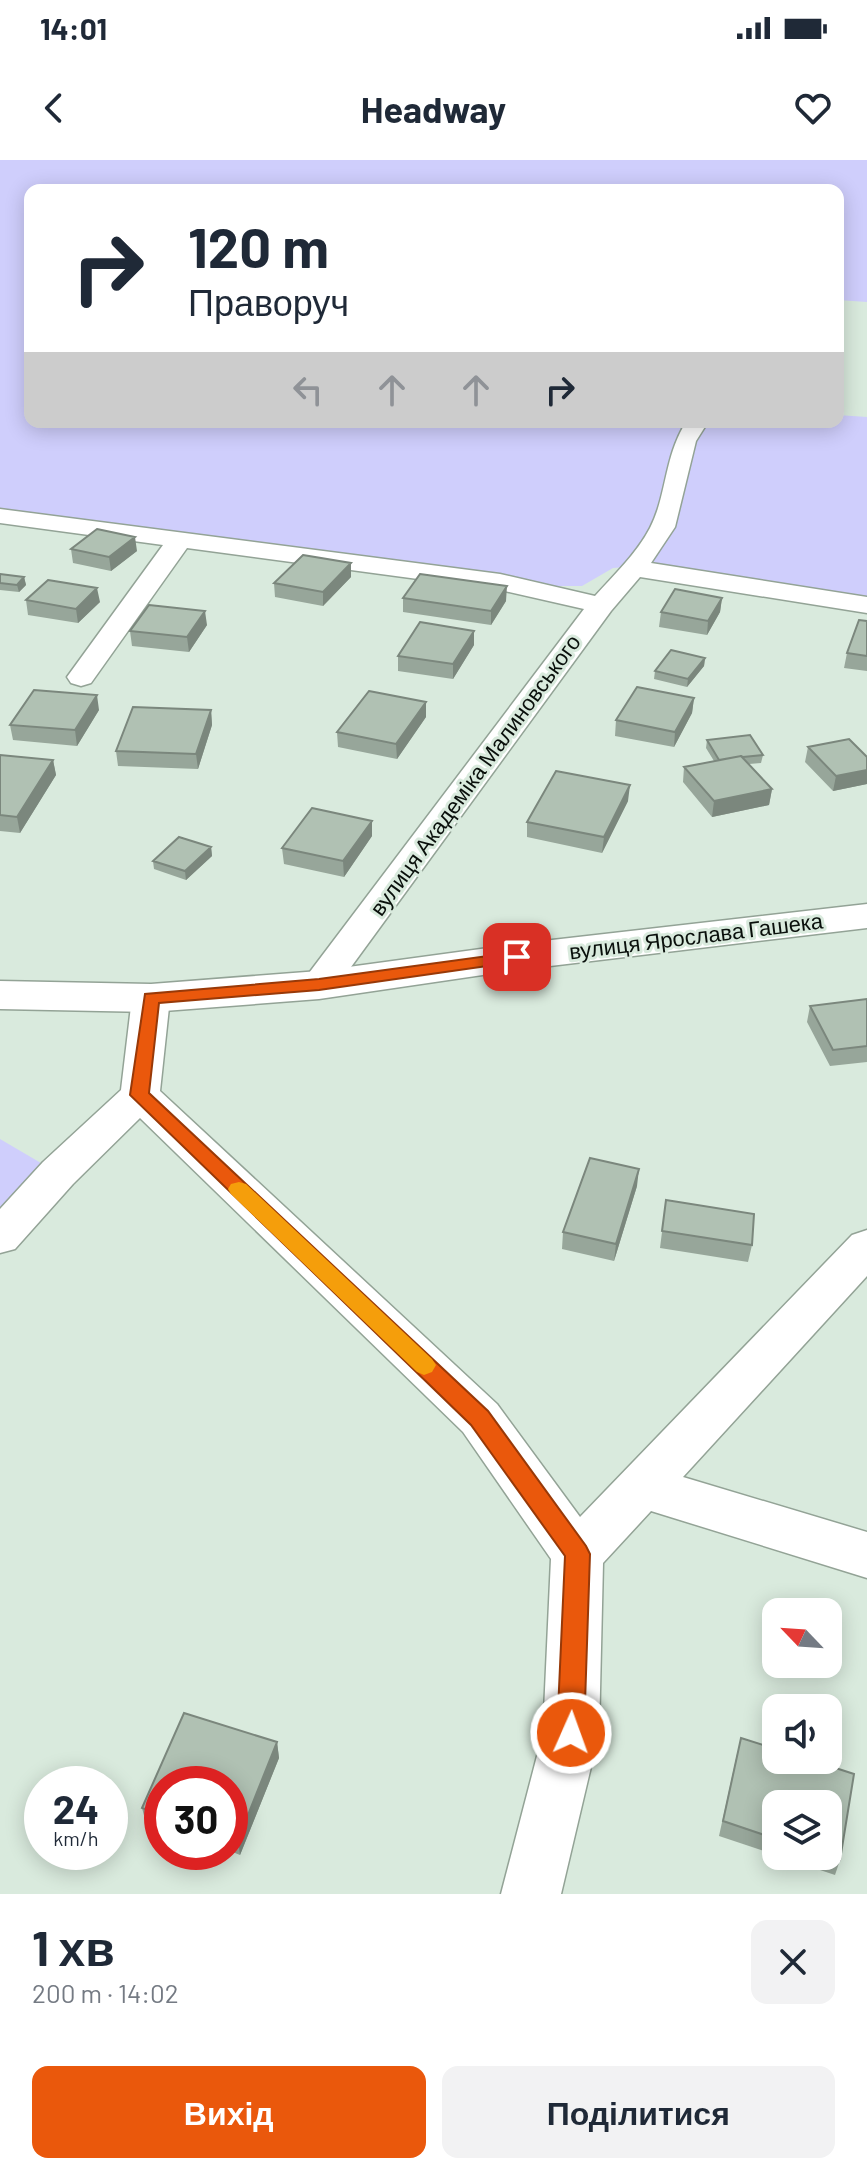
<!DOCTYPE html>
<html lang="uk">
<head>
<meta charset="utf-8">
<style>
	:root { --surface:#fff; --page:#f2f2f3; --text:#1f2937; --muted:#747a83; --accent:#ea580c }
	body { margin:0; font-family:Barlow,sans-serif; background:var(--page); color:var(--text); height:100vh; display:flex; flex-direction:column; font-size:30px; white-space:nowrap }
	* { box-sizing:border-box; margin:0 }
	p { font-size:26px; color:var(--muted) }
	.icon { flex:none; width:44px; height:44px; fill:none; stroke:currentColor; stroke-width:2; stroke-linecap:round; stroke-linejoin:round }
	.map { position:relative; height:1734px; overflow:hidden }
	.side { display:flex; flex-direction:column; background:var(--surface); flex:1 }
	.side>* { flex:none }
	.banner { position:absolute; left:24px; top:24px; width:820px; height:244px; border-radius:16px; box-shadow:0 4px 20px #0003; background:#fff; color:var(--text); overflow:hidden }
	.needle { width:52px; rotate:295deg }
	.controls { position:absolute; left:762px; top:1438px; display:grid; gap:16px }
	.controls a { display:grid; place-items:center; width:80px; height:80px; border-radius:16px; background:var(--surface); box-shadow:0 4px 20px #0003; font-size:40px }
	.speed { position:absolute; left:24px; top:1606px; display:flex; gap:16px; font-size:40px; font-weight:700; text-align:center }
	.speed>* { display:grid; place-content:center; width:104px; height:104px; border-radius:50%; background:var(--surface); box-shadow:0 4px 20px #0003; line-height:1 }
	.speed small { font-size:20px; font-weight:400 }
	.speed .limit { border:12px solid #d22; background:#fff; color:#111 }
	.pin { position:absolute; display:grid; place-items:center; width:68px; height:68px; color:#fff; margin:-34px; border-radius:16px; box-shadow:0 4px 12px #0006 }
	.me { position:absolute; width:88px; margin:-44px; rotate:2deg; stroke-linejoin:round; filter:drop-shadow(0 0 6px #0008) }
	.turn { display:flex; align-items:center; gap:28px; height:168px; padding:0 32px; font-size:36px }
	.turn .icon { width:104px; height:104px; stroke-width:2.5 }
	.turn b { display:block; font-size:56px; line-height:68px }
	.lanes { display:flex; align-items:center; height:76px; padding:0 32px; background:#0003; justify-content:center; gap:40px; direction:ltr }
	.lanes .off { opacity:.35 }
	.round { display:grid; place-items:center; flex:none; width:84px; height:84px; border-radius:16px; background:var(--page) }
	.head { display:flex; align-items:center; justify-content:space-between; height:136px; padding:0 32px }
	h1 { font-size:48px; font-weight:700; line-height:60px }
	.cta { display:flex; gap:16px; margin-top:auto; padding:16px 32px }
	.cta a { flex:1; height:92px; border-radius:16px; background:var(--accent); color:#fff; font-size:32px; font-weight:700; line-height:92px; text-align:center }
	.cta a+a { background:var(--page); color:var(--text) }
	.status { display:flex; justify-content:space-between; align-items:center; height:56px; padding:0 40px; background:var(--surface); direction:ltr }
	.status svg { height:22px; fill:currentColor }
	header { display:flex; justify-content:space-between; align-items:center; height:104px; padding:0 32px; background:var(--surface); font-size:36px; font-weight:700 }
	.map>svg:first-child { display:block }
</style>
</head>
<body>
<div class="status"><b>14:01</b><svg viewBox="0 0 49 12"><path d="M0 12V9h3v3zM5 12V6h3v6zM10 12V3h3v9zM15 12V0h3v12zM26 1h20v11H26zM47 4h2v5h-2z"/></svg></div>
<header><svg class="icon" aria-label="back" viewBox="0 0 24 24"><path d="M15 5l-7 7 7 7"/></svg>Headway<svg class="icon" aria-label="heart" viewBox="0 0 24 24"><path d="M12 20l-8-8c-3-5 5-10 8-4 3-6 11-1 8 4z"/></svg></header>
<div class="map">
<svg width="867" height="1734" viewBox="0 0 867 1734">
	<rect width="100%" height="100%" fill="#d9eadd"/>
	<!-- green -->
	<path fill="#cfcefc" d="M0,0H867V142L838,140V30H30V262H838V255L867,257V440L663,404L613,408L582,426H541L0,352Z
		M0,979L58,1013L0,1077Z"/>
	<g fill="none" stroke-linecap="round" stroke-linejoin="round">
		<!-- minor casing -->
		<g stroke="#93a396" stroke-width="3">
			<path id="minor" d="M686,262H708L696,281L675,367L651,403L867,437V453L640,417L611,451L332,833L319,837L306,833L301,825L306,817L584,449L500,430L187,388L91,523L81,526L71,523L67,517L163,385L0,363V349L500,414L595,436C614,415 637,393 650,368C667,335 664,297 686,262Z
				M151,826L164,830L170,838L160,931L497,1244L580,1357L852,1075L867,1070V1116L683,1317L867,1372V1418L651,1351L603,1403L599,1573L561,1734H501L543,1573L551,1399L463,1272L140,958L73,1024L15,1089L0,1093V1049L43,1002L121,930L132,838L138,830Z"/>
		</g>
		<!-- primary casing -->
		<g stroke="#93a396" stroke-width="3">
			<path id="primary" d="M867,744V768L517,810L319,839L151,852L0,849V821L151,824L319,811L517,784Z"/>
		</g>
		<!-- minor -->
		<use href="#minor" fill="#fff" fill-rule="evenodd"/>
		<!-- primary -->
		<use href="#primary" fill="#fff" fill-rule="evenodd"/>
	</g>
	<!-- wall -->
	<path fill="#97a69a" d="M71,389L137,391L111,411L73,403Z
		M351,403V417L323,446L275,437L274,423Z
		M0,414L24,417L26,425L19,432L0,430Z
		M403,438L506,441L491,465L403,452Z
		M722,438L720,452L707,475L659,467L661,452Z
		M26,440L100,442L78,463L28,455Z
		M867,461V511L844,508L847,493Z
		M207,465L189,492L132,486L130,471Z
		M474,485L453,519L398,511V496Z
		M705,498L704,506L687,527L654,519L655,511Z
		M694,538L692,553L674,587L615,576L616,560Z
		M99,550L77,586L13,580L10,565Z
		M211,550L212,565L198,609L118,606L116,591Z
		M426,557L397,599L338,587L337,572Z
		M707,580L763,595L761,603L749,604L772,629L769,645L712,657L683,622L684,607L714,601L706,588Z
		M808,587L867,597V624L833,631L805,602Z
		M0,595L53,600L56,615L20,673L0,671Z
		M628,641L602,693L527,677V662Z
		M372,661V676L344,717L284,704L282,688Z
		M211,687L212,696L186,720L154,709L153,701Z
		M867,839V902L830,906L807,862L810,846Z
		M637,1026L614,1101L562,1089L563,1072Z
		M666,1040L752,1085L748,1102L660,1088Z
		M184,1553L277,1582L279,1598L240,1695L230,1691V1624H162V1669L146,1663L142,1648Z
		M737,1594L840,1700L835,1715L778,1696H828L776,1644V1695L719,1676Z"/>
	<!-- shaded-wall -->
	<path fill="#7b877d" d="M135,377L137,391L111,411L109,397Z
		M351,403V417L323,446V432Z
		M24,417L26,425L19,432L17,425Z
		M507,426L506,441L491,465V451Z
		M97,428L100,442L78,463L76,449Z
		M722,438L720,452L707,475L708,461Z
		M205,451L207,465L189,492L187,477Z
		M474,471V485L453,519V504Z
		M705,498L704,506L687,527L688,519Z
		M97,535L99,550L77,586L75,570Z
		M694,538L692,553L674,587L675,572Z
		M426,542V557L397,599L396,584Z
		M211,550L212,565L198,609L196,594Z
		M53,600L56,615L20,673L17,657Z
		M867,610V624L833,631L836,616Z
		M630,625L628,641L602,693L604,677Z
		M772,629L769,645L712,657L714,641Z
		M372,661V676L344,717L343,701Z
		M211,687L212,696L186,720L185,711Z
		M639,1009L637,1026L614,1101L616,1084Z
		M277,1582L279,1598L240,1695L238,1680Z"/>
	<!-- building -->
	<path fill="#b0c1b3" stroke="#7b877d" stroke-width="2" d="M97,369L135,377L109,397L71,389Z
		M303,395L351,403L323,432L274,423Z
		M0,414L24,417L17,425L0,423Z
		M420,414L507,426L491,451L403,438Z
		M48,420L97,428L76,449L26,440Z
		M675,429L722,438L708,461L661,452Z
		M149,445L205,451L187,477L130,471Z
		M859,460L867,461V496L847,493Z
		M420,462L474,471L453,504L398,496Z
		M671,490L705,498L688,519L655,511Z
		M637,527L694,538L675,572L616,560Z
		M34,530L97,535L75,570L10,565Z
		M369,531L426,542L396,584L337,572Z
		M133,547L211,550L196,594L116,591Z
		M750,575L763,595L743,597L741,596L719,600L707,580Z
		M849,579L867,597V610L836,616L808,587Z
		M0,595L53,600L17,657L0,655Z
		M741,596L772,629L714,641L684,607Z
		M556,611L630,625L604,677L527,662Z
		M312,648L372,661L343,701L282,688Z
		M179,677L211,687L185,711L153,701Z
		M867,839V886L833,890L810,846Z
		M590,998L639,1009L616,1084L563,1072Z
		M666,1040L754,1054L752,1085L662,1071Z
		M184,1553L277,1582L238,1680L230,1677V1624H162V1655L142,1648Z
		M741,1578L776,1589V1600H811L854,1614L840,1700L827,1696H828V1644H776V1679L723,1661Z"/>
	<!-- route -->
	<path fill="#ea580c" stroke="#983908" stroke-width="2" d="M517,792L523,793L526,797L523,801L319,830L159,843L149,933L488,1251L586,1386L590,1394L584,1573L580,1583L571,1587L561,1583L557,1573L565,1396L471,1265L130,935L145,834L319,819Z"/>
	<!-- slow -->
	<path fill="#f59e0b" d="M239,1022L246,1024L432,1199L436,1205L432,1212L424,1215L417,1212L231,1034L228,1029L231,1024Z"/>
	<g text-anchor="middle" stroke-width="6" stroke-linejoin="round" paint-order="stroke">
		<!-- street labels -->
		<g font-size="22" fill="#090f0b" stroke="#d9eadd">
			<text transform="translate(475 615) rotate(-54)" y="8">вулиця Академіка Малиновського</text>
			<text transform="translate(696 776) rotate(-7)" y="8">вулиця Ярослава Гашека</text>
		</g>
	</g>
</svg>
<div class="controls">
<a><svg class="needle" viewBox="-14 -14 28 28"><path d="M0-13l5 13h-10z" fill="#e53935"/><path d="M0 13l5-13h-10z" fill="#747a83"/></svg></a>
<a><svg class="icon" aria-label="sound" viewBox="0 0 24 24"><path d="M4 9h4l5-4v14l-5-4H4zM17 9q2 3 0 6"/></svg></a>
<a><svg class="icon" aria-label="layers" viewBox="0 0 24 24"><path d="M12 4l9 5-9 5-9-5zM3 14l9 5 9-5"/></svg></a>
</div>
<div class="speed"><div>24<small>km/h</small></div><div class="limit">30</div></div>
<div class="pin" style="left:517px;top:797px;background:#d93025"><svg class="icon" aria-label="arrive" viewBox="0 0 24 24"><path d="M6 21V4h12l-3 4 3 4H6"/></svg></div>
<svg class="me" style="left:571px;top:1573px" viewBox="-20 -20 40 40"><circle r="17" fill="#ea580c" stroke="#fff" stroke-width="3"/><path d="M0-11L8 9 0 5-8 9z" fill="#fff"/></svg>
<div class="banner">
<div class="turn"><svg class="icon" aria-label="right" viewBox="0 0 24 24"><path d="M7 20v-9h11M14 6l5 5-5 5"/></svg><div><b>120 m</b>Праворуч</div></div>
<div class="lanes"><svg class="icon off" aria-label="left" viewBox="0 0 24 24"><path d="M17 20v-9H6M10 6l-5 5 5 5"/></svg><svg class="icon off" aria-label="ahead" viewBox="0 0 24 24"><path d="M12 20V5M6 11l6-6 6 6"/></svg><svg class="icon off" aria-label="ahead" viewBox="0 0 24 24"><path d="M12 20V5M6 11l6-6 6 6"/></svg><svg class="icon" aria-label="right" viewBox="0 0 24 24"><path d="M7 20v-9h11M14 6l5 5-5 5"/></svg></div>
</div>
</div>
<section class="side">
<div class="head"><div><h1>1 хв</h1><p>200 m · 14:02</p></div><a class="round"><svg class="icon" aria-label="close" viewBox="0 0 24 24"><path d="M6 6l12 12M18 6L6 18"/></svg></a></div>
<div class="cta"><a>Вихід</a><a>Поділитися</a></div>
</section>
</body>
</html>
